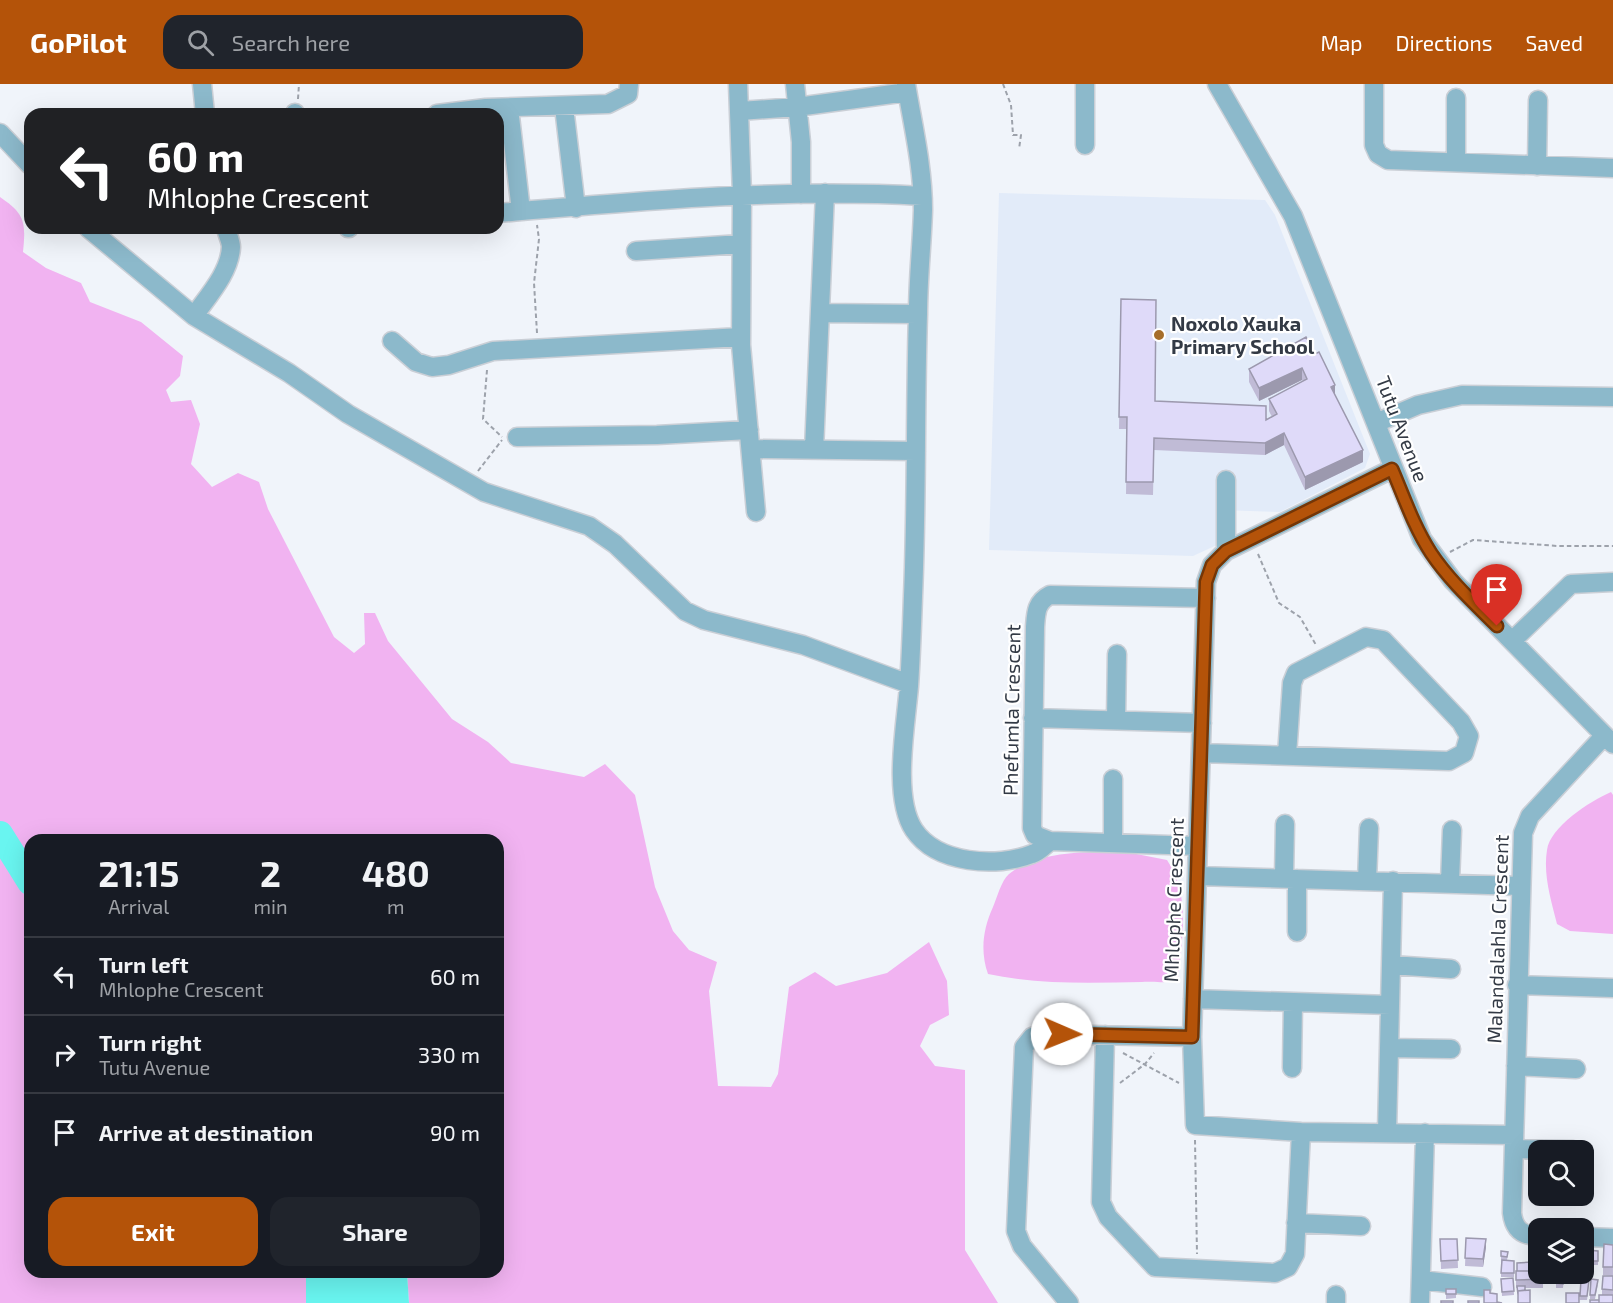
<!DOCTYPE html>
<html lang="en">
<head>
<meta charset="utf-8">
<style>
	:root { --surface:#171b24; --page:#20242c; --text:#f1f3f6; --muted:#9ea1a6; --line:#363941; --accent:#b45309 }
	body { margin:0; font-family:"Exo 2",sans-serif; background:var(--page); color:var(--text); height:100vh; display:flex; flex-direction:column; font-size:22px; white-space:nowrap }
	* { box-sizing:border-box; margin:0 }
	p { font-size:20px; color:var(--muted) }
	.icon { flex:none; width:33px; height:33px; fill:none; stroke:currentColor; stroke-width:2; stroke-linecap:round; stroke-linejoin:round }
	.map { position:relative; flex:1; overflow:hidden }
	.side { position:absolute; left:24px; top:750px; width:480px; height:444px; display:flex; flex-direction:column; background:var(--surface); border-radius:18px; box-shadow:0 6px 24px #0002 }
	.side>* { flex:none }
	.top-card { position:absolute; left:24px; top:24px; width:480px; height:126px; border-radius:18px; box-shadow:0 6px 24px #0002; background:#202124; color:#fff; overflow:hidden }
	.controls { position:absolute; left:1528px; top:1056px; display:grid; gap:12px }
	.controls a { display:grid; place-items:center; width:66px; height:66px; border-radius:12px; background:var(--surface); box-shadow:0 6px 24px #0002; font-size:30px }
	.pin { position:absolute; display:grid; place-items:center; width:51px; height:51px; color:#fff; margin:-62px -26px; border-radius:50% 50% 50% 0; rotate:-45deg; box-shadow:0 0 6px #0007 }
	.pin .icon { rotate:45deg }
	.me { position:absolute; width:66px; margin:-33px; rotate:91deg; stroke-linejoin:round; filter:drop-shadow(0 0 4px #0008) }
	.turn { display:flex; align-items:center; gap:21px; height:126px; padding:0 24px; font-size:27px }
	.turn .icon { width:78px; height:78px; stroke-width:2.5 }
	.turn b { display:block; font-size:42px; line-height:51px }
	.eta { display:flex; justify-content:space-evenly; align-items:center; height:102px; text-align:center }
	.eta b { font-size:36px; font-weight:700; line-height:42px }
	.primary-button { display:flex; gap:12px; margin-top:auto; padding:12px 24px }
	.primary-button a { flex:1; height:69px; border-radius:18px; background:var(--accent); color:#fff; font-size:24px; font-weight:700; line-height:69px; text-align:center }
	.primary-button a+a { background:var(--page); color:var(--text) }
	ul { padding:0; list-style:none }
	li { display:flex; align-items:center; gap:18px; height:78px; padding:0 24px; border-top:2px solid var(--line) }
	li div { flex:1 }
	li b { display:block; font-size:22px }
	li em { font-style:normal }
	header { display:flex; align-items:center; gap:36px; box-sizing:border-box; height:84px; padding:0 30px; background:var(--accent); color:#fff }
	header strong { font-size:28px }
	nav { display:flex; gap:33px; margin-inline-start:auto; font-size:21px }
	.search { width:420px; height:54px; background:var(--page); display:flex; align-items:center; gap:15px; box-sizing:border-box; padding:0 21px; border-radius:18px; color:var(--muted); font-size:22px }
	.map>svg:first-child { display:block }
</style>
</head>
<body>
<header>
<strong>GoPilot</strong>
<div class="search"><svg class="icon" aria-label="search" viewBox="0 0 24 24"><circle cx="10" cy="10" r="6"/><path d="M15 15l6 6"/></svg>Search here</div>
<nav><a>Map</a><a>Directions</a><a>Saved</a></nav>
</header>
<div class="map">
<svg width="1613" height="1219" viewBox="0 0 1613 1219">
	<rect width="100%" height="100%" fill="#f0f4fa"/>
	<!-- built -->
	<path fill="#e2ebf9" d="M999,109L1265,116L1275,131L1370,370L1365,384L1280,428L1220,426L1219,460L1193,472L989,466Z"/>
	<!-- green -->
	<path fill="#f1b3f1" d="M0,113C25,130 26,138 23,168L46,184L81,199L90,218L141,238L183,272L180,292L166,306L171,318L191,316L200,340L191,380L212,403L238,389L259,398L268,425L334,553L354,569L365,560L364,529H375L388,557L452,635L488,658L511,679L584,693L605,680L635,711L655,803L673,847L689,866L717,878L709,907L718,1002L771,1003L778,990L789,903L815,888L836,902L887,889L929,858L947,897L949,931L930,941L920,962L935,982L965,986V1166L998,1219H409L407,1188H498V756H30V1188H306V1219H0Z
		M1611,708L1613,711V850L1570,847L1557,840C1551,816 1543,791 1547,766C1550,743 1590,717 1611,708Z
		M1121,767L1167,776C1191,812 1182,853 1178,894C1165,901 1157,897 1142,898C1091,899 1039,901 988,890C980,867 983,845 993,823C997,814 1001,797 1009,790C1039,766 1084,769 1121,767Z"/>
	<!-- water -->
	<path fill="#69f5f0" d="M306,1188H407L409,1219H306Z"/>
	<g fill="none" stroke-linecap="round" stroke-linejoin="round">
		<!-- river -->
		<path stroke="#69f5f0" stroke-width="26" d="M0,750L30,798"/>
		<!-- minor casing -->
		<g stroke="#cacfd6" stroke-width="21">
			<path id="minor" d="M202,0L205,30
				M738,0L742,111L741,261L756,428
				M795,0L801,58V110
				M906,0C913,42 923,83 923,126C922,160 918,195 918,230C915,324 917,418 913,512C912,542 911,572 909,602C906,640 892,713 914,746C937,780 997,784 1032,770C1039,768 1044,762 1050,757
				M1217,0L1293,132L1422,455L1453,497L1613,660
				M1374,0V61L1378,70L1388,76L1613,84
				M564,23L576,124
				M509,24L521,127
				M740,27L797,23L907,8
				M295,29V30
				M437,30L486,24L608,20L628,10L629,0
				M0,49L30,81
				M1085,61V0
				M1456,78V14
				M1537,82L1538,16
				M498,129C639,117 781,104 922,112
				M88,144L194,232L289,289L348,330L484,408L589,442L615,460L685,527L704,536L803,561L909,600
				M348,144H349
				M636,167L741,160
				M820,229L918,230
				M194,232C208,212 230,188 231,163C231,157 227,150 226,144
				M392,257L416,278L432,283L449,281L493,267L741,253
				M1376,339L1418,321L1462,311L1613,313
				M517,353L657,351L749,346
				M752,365L916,367
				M814,366L825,109
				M1392,385L1226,467L1212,481L1206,498L1192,953L1195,1041L1301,1048L1514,1051
				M1226,467V396
				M1512,557L1571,500L1613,498
				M1033,634L1202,639
				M1116,636L1117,570
				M1201,669L1449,677L1464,669L1469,652L1461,638L1383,556L1366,553L1296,589L1292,599L1287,671
				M1113,759V695
				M1198,762L1050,757L1035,751L1032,744L1035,543C1036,529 1036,518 1050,511L1206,514
				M1198,792L1521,802
				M1284,794L1285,740
				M1367,797L1369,744
				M1450,798L1452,746
				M1297,848V795
				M1391,881L1451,885
				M1517,901L1613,904
				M1193,915L1390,921
				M1105,951L1101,1118L1108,1133L1155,1183L1275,1189L1288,1183L1295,1170L1301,1048
				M1389,964L1451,965
				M1516,982L1576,985
				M1292,984L1293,918
				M1387,1048L1393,797
				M1514,1065L1573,1066
				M1296,1139L1361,1142
				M1539,1152C1523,1152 1514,1146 1512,1129L1523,749L1530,732L1604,652
				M1584,1153L1613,1154
				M1421,1196L1482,1203
				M1069,1219L1022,1162L1016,1147L1024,963L1032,953L1041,950L1192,953
				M1336,1219V1211
				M1420,1219L1425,1049"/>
		</g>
		<!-- path -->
		<path stroke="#9da2ab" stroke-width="2" stroke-dasharray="4.5 3" stroke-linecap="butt" d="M1003,0L1011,21L1013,51H1021L1019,65
			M298,15L299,0
			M537,249L534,199L539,155L537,141
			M487,286L483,335L502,353
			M478,387L502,356
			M1450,468L1473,456L1558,462H1613
			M1258,470L1279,519L1300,533L1316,561
			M1123,969L1179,999
			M1120,999L1145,980L1154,969
			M1195,1056L1197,1170"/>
		<!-- minor -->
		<use href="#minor" stroke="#8cb9cb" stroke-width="18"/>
	</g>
	<!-- wall -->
	<path fill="#c0bbd6" d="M1121,215L1155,317L1266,336L1272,333L1269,327V315L1303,297L1302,296L1259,317L1249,298V285L1306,253L1335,311L1363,378L1305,406L1284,361L1265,371L1154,366L1153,411L1126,410L1127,345H1119Z
		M1466,1154L1486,1163L1483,1183L1465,1182Z
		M1440,1155H1457L1458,1184L1441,1185Z
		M1613,1161V1192L1603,1191V1183Z
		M1586,1166L1598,1167V1181H1585Z
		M1508,1168L1507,1177H1514V1193H1501V1172Z
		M1516,1187H1533L1539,1190H1557V1193V1190H1573V1191H1564L1563,1204H1556V1194H1543V1204H1525V1206L1530,1219L1518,1204H1516Z
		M1589,1187V1200L1587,1216H1580L1581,1195H1582V1190Z
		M1582,1190L1580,1197L1574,1196V1192Z
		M1613,1192V1219L1599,1216L1602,1211V1205Z
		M1513,1194L1514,1211L1502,1212L1501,1195Z
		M1598,1200L1595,1215H1590V1211Z
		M1446,1205H1456V1214L1446,1215Z"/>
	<!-- shaded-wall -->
	<path fill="#9c99ae" d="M1302,284V296L1259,317V304Z
		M1335,301V313L1331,303Z
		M1284,349V361L1265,371V359Z
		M1363,366V378L1305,406V393Z
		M1486,1155V1163L1483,1183V1175Z"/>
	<!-- building -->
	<path fill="#dfdaf9" stroke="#9c99ae" stroke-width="1.5" d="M1121,215L1156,216L1155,317L1266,322V336L1277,330L1269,315L1307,295L1302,284L1259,304L1249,285L1306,253L1315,270L1319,268L1335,301L1331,303L1363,366L1305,393L1284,349L1265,359L1154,354L1153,398H1126L1127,333H1119Z
		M1466,1154L1486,1155L1483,1175L1465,1174Z
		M1440,1155H1457L1458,1176L1441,1177Z
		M1538,1160H1539V1190H1543V1195L1516,1196V1187H1538Z
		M1604,1160L1613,1161V1183H1603Z
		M1586,1166L1598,1167V1177H1585Z
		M1501,1167L1508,1168L1507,1173L1501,1172Z
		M1502,1176L1514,1177V1189H1501Z
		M1532,1178L1533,1187H1517V1179Z
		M1584,1186L1589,1187V1192L1582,1191V1190H1584Z
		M1557,1190H1563V1192H1557Z
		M1575,1190H1581L1580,1193L1574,1192Z
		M1603,1192H1613V1206L1602,1205Z
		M1556,1193H1563V1200L1556,1199Z
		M1513,1194L1514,1207L1502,1208L1501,1195Z
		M1581,1195L1589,1196L1587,1212H1580Z
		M1591,1195L1598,1196L1595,1211H1590Z
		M1517,1202H1525V1206L1518,1207V1211Z
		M1446,1205H1456V1210H1446Z
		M1484,1206H1490V1209L1497,1210V1218L1502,1219H1484Z
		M1530,1206V1219H1518V1207Z
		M1566,1209H1579V1219H1566Z
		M1599,1211H1613V1219H1599Z
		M1590,1216H1599V1219H1590Z
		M1441,1217H1453V1219H1441Z
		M1468,1217H1479V1219H1468Z"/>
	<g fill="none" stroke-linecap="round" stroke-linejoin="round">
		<!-- route casing -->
		<g stroke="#753606" stroke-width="15">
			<path id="route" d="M1062,950L1192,953L1206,498L1212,481L1226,467L1392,385C1404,413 1414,443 1431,469C1449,496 1474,519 1497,542"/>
		</g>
		<!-- route -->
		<use href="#route" stroke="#b45309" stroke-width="10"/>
	</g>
	<!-- markers -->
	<circle fill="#a66e2b" stroke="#fff" stroke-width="2" cx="1159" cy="251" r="6"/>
	<g text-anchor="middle" stroke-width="4.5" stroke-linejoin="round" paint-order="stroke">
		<!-- poi labels -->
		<g font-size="20" font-weight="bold" fill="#333a45" stroke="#fff" text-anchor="start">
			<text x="1171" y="247">Noxolo Xauka<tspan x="1171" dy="23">Primary School</tspan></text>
		</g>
		<!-- street labels -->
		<g font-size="20" fill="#333a45" stroke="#fff">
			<text transform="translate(1402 345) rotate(69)" y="7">Tutu Avenue</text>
			<text transform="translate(1012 626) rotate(-89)" y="7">Phefumla Crescent</text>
			<text transform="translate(1174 816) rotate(-88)" y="7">Mhlophe Crescent</text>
			<text transform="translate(1498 855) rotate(-88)" y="7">Malandalahla Crescent</text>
		</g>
	</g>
</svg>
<div class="controls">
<a><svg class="icon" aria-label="search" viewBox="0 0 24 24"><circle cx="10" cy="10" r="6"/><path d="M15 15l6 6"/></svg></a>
<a><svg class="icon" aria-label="layers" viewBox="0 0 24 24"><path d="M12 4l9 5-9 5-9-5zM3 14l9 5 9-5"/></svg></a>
</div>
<div class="pin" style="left:1497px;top:542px;background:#d93025"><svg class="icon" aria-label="arrive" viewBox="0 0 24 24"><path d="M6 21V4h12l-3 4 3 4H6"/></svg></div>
<svg class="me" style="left:1062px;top:950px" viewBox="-20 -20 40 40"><circle r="19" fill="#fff"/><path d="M0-13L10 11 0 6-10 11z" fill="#b45309"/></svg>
<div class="top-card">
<div class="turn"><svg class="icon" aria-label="left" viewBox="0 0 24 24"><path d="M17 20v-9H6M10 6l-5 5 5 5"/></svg><div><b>60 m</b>Mhlophe Crescent</div></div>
</div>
<section class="side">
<div class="eta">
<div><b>21:15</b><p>Arrival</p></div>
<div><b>2</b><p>min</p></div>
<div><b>480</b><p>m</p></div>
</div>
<ul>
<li><svg class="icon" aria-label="left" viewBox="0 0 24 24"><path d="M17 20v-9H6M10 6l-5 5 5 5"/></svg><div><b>Turn left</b><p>Mhlophe Crescent</p></div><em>60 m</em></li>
<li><svg class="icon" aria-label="right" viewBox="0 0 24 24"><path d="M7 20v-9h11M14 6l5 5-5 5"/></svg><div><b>Turn right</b><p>Tutu Avenue</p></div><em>330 m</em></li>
<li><svg class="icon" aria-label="arrive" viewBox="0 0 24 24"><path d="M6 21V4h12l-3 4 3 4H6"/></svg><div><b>Arrive at destination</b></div><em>90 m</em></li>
</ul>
<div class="primary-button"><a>Exit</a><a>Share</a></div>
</section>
</div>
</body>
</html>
